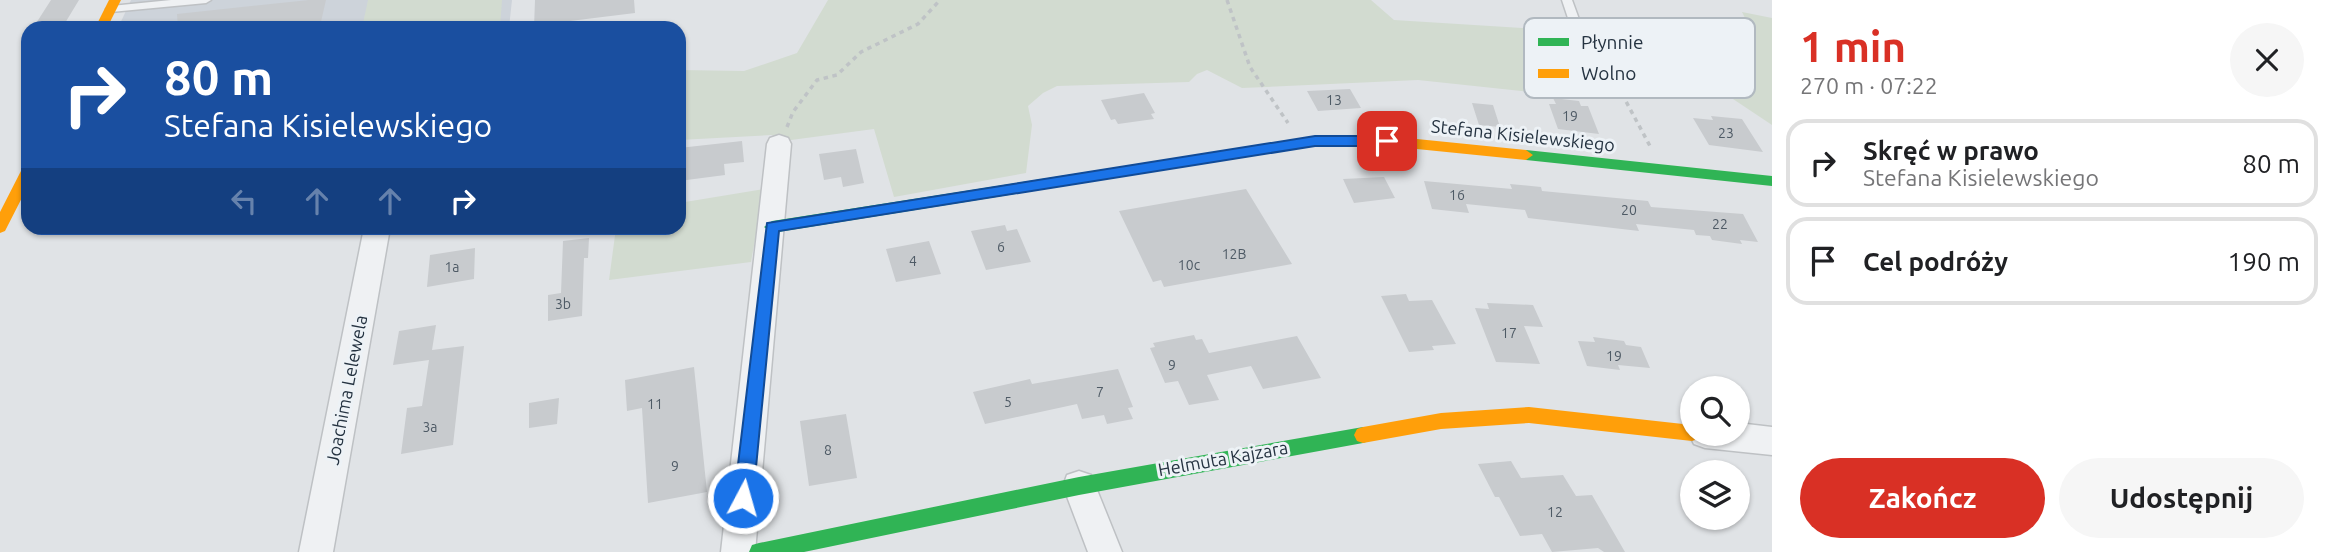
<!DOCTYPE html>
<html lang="pl">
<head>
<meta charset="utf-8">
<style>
	:root { --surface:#fff; --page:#f6f6f6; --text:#202124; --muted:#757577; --line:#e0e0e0; --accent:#d93025 }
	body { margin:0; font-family:Ubuntu,sans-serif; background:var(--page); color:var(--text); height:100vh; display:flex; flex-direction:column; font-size:26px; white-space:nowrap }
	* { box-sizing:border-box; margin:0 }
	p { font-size:23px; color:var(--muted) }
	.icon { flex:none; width:38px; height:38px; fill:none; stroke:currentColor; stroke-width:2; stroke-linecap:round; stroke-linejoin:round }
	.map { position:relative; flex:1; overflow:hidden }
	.details { display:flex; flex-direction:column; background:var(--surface); width:560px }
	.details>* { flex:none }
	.guide { position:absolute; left:21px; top:21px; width:665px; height:214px; border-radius:21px; box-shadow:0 2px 5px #0004; background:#1a4fa0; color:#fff; overflow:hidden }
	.fabs { position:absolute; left:1680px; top:376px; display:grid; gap:14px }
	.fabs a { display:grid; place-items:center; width:70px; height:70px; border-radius:50%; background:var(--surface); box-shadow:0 2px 5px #0004; font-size:35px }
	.pin { position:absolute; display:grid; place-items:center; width:60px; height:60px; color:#fff; margin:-30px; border-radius:14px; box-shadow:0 4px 10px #0006 }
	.me { position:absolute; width:77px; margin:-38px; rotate:6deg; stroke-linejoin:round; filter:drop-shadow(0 0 5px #0008) }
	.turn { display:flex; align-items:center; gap:24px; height:147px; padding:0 28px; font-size:32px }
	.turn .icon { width:91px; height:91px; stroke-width:2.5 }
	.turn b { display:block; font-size:49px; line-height:60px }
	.lanes { display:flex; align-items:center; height:66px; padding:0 28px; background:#0003; justify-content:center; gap:35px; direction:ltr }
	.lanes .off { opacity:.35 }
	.round { display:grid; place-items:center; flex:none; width:74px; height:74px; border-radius:37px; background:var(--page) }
	.overview { display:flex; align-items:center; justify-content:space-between; height:119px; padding:0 28px }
	h1 { font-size:42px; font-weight:700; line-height:52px; color:var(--accent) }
	.button { display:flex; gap:14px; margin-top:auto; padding:14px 28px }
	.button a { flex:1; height:80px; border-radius:42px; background:var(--accent); color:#fff; font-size:28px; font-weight:700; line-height:80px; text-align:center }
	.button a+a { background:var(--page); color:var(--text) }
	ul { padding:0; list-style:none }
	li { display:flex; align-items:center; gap:21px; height:88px; margin:0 14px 10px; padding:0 14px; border:4px solid var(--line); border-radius:21px }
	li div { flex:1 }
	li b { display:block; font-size:26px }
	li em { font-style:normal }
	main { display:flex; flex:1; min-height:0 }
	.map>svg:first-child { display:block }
</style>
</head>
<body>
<main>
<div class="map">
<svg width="1772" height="552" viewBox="0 0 1772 552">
	<rect width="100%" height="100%" fill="#e0e3e6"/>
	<!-- built -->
	<path fill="#cdd3da" d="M131,0H512L509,28H118Z"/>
	<!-- green -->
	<path fill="#d2dbd0" d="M368,0H502L500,28H362Z
		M828,0H1371L1394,20L1600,33L1755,38L1742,12L1772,18V125L1715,87L1653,82L1578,97L1418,80L1242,88L1207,70L1197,74L1189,82L1057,86L1043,93L1028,106L1032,125L1026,173L894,197L874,129L791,140L771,135L679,140V70L744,71L797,53Z
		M764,189L751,262L609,280L616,228H679V203Z"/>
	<!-- building -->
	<path fill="#c8cbce" d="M51,0H79L62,28H33Z
		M309,0H326L320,26L178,28L177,14Z
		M535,0H634L635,13L570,21V28H534Z
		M1350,89L1361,108L1318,111L1307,91Z
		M1144,93L1155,113L1151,114L1154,119L1118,124L1115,119L1111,120L1101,100Z
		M1553,98L1579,101L1581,106H1588L1599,134L1558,129L1549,104H1556Z
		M1472,103L1493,105L1500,127L1479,125Z
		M1711,116L1742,119L1763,152L1709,145L1693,118L1713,120Z
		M742,141L744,162L724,164L725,175L679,181V148Z
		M856,149L864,183L843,187L841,177L824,180L819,154Z
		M1384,177L1395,198L1354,203L1343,179Z
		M1424,181L1512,189L1510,184L1541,187L1542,191L1648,201L1651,207L1743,214L1758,242L1740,240L1742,244L1712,240L1710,236L1696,235L1694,230L1636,224L1639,231L1528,218L1525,210L1466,204L1469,213L1432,209Z
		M1246,189L1292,264L1164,287L1161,280L1153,282L1119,211Z
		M1005,225L1007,231L1017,229L1031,262L986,270L971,231Z
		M589,238L588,258H584L582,316L548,321V295L561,293L563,241Z
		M929,241L941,274L896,282L886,249Z
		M475,248L474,279L427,287L430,255Z
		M1406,294L1409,301L1432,300L1456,344L1432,346L1434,350L1409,352L1381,296Z
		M1487,303L1533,305L1543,327L1524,326L1540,364L1496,362L1475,308L1489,309Z
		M436,325L432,350L464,346L453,445L401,454L407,408L422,406L429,360L393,365L399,331Z
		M1194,335L1196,340L1202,339L1209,353L1297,336L1321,378L1263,389L1251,366L1207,375L1219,400L1189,405L1178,381L1165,383L1150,348L1155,347L1153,343Z
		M1593,337L1624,341L1626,345L1641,347L1650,368L1618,365L1620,370L1587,366L1578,341L1595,342Z
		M694,367L707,492L648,503L642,408L627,411L625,380Z
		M1118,369L1133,407L1128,408L1133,419L1107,424L1104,415L1082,419L1077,404L985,424L973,392L1030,379L1032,384Z
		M559,398L557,424L529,428V403Z
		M846,414L857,478L809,486L800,421Z
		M1511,461L1521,478L1563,475L1576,496L1592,495L1625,552H1604L1598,548L1552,552L1542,534L1520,536L1499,497H1495L1478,464Z"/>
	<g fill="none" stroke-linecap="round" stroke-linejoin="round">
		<!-- lane casing -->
		<g stroke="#bec1c4" stroke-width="3">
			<path id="lane" d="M171,0H211L206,3L111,12L106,9L111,6Z
				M1562,0H1572L1580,22L1578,24H1570Z"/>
		</g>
		<!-- street casing -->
		<g stroke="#bec1c4" stroke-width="3">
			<path id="street" d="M779,135L788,138L791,144L755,552H721L767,144L770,138Z
				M364,228H390L333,552H299Z
				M1738,423L1772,427V455L1705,448L1694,444L1689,434L1692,427V434H1738Z
				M1079,471L1091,475L1122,552H1088L1063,486L1067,475Z"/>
		</g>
		<!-- path -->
		<path stroke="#bfc3c6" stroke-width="3.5" stroke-dasharray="4.5 4.5" stroke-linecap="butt" d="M1227,0L1250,67L1288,123
			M1579,32L1605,69
			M1622,94L1650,146
			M787,127L793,112L817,80L837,75L861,52L918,24L940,0"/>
		<!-- lane -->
		<use href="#lane" fill="#eff1f3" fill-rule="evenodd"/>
		<!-- street -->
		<use href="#street" fill="#eff1f3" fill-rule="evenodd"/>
		<!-- fast -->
		<path fill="#30b455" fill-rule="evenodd" d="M1240,148L1245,149L1247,153L1245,157L772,233L764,227L772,221Z
			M1526,150L1772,176V186L1526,160L1519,155Z
			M1363,427L1369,429L1372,435L1369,441L1363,443L1079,495L804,552H749L752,545L759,543L1079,477Z"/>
		<!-- slow -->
		<path fill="#ff9f0a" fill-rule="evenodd" d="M109,0H121L107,28H95Z
			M1315,136H1387L1526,150L1533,155L1526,160L1387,146H1315L1240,158L1233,153L1240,148Z
			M28,166V186L5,231L0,233V212L23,167Z
			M1529,407L1692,425V434H1700L1698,439L1692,441L1529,423L1441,429L1363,443L1357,441L1354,435L1357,429L1363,427L1441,413Z"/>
	</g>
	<!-- route -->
	<path fill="#1a73e8" stroke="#114b97" stroke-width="2" d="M1315,136H1387L1394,141L1387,146H1315L779,231L753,498L750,504L743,506L737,504L734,498L767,223Z"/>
	<g text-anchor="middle" stroke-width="6" stroke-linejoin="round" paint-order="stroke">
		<!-- number labels -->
		<g font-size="14" fill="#4e5a65">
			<text x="1334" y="105">13</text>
			<text x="1570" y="121">19</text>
			<text x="1726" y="138">23</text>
			<text x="1457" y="200">16</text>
			<text x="1629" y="215">20</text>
			<text x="1720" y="229">22</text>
			<text x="1001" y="252">6</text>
			<text x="1234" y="259">12B</text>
			<text x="913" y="266">4</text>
			<text x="1189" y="270">10c</text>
			<text x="452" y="272">1a</text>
			<text x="563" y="309">3b</text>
			<text x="1509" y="338">17</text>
			<text x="1614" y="361">19</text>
			<text x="1172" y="370">9</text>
			<text x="1100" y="397">7</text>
			<text x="1008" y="407">5</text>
			<text x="655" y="409">11</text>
			<text x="430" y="432">3a</text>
			<text x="828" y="455">8</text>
			<text x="675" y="471">9</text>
			<text x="1555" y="517">12</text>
		</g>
		<!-- street labels -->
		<g font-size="18" fill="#253341" stroke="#edf2f6">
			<text transform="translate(1523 136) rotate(6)" y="6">Stefana Kisielewskiego</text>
			<text transform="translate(347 390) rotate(-79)" y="6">Joachima Lelewela</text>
			<text transform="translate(1223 459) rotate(-10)" y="6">Helmuta Kajzara</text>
		</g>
	</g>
	<!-- legend -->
	<rect x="1524" y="18" width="231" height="80" rx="10" fill="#edf2f6" stroke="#b1b9c0" stroke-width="2"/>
	<rect x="1538" y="38" width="31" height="8" fill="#30b455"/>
	<rect x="1538" y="69" width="31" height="9" fill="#ff9f0a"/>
	<g font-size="19" fill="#253341">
		<text x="1581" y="49">Płynnie</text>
		<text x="1581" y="80">Wolno</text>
	</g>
</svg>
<div class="fabs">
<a><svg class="icon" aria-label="search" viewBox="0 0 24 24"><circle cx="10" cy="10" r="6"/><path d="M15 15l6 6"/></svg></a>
<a><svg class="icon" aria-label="layers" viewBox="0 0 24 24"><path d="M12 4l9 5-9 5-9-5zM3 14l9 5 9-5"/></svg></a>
</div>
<div class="pin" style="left:1387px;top:141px;background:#d93025"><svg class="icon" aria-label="arrive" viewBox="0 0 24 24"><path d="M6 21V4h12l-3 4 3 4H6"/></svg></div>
<svg class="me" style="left:743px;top:498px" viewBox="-20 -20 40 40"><circle r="17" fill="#1a73e8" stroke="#fff" stroke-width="3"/><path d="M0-11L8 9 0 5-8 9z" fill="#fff"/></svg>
<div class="guide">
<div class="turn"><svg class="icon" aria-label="right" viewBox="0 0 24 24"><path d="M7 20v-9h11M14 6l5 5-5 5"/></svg><div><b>80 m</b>Stefana Kisielewskiego</div></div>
<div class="lanes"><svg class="icon off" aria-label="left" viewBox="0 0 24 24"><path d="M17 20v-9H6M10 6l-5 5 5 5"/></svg><svg class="icon off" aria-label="ahead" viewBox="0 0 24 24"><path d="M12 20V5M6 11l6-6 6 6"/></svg><svg class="icon off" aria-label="ahead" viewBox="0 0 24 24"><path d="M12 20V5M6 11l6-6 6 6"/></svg><svg class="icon" aria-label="right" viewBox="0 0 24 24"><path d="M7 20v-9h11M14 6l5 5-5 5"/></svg></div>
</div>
</div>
<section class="details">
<div class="overview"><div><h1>1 min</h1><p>270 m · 07:22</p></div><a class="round"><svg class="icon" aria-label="close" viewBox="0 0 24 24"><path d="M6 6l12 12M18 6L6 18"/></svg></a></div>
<ul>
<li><svg class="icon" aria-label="right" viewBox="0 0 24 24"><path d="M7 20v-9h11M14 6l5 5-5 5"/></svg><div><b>Skręć w prawo</b><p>Stefana Kisielewskiego</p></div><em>80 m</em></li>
<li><svg class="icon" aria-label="arrive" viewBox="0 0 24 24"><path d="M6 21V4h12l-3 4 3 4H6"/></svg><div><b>Cel podróży</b></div><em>190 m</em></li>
</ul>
<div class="button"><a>Zakończ</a><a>Udostępnij</a></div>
</section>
</main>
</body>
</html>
